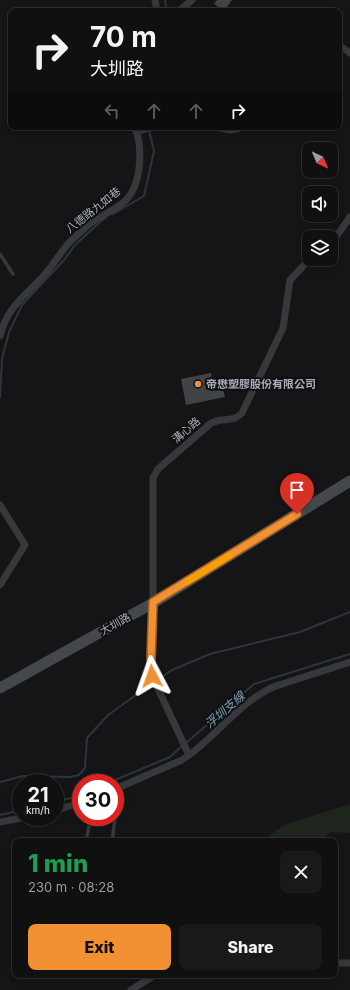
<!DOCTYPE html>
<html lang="en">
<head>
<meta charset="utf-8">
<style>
	:root { --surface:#101011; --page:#19191a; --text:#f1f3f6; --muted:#9c9d9f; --line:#303031; --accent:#f19133 }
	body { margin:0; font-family:Inter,"Noto Sans TC",sans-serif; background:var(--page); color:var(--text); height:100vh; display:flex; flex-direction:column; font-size:15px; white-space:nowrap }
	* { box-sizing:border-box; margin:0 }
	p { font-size:13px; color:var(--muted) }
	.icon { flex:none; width:22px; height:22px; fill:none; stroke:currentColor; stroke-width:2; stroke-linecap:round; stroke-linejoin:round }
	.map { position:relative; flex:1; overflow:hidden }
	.details { position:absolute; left:12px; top:838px; width:326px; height:140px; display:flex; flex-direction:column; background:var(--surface); border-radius:8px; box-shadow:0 2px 6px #0003,0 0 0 1px var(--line) }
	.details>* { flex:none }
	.banner { position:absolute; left:8px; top:8px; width:334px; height:122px; border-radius:8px; box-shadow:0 2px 6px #0003,0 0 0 1px var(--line); background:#101011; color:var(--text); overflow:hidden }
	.needle { width:26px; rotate:136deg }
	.buttons { position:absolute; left:302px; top:142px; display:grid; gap:8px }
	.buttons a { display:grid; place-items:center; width:36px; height:36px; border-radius:8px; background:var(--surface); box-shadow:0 2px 6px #0003,0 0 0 1px var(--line); font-size:20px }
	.speed { position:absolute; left:12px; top:774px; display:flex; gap:8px; font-size:20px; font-weight:700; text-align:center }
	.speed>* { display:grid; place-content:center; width:52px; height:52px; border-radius:50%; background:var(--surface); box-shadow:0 2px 6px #0003,0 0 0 1px var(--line); line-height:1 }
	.speed small { font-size:10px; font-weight:400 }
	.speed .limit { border:6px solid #d22; background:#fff; color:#111 }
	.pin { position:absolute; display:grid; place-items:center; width:34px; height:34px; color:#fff; margin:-41px -17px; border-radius:50% 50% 50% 0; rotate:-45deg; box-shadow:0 0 4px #0007 }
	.pin .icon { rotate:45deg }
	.me { position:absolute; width:44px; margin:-22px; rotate:356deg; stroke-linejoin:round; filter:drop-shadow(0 0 3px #0008) }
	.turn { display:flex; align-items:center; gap:14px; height:84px; padding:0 16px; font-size:18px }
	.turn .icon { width:52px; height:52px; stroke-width:2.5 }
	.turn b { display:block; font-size:28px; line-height:34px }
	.lanes { display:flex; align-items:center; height:38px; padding:0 16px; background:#0003; justify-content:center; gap:20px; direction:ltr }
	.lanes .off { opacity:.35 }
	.round { display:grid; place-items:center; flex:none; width:42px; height:42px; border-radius:8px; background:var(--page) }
	.summary { display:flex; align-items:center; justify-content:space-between; height:68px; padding:0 16px }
	h1 { font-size:24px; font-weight:800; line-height:30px; color:#1e9e55 }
	.cta { display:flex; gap:8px; margin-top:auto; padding:8px 16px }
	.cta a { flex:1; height:46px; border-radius:8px; background:var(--accent); color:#111; font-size:16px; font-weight:800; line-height:46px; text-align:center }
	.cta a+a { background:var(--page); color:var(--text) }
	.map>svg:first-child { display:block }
</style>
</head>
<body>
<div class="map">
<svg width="350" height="990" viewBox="0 0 350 990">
	<rect width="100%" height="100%" fill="#151517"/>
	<!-- green -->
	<path fill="#1d251d" d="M350,804V833L331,832L319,841H262L284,825Z"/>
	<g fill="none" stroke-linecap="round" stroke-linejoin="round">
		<!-- stream -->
		<path stroke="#2b363a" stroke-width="2" d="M165,0L166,8L165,11
			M113,214L144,196L154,151L149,130
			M0,397L2,359L9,332L22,305L65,259L74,246L101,221L106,218
			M156,681L172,670L210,654L300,632L350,612
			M186,743L254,684L350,654
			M0,782L23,776L70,777L79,775L85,768L87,738L108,715L153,683
			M108,783L170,757L182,746
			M55,802L71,798L81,794
			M0,815L21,810"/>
	</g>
	<!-- building -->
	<path fill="#414347" d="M217,0H232L224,11L214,4Z
		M211,373L215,391L223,389L225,397L186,405L181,379Z"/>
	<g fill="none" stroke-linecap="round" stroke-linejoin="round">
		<!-- lane -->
		<path stroke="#36383c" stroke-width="3.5" d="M0,254L13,274
			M86,841L91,817
			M112,841L119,788"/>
		<!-- street -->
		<path stroke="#36383c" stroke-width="7" d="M155,0L157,11
			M179,11L192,0
			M339,45L350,53
			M217,127L230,130L237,129L239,127
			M136,132L153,127
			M331,244L350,217
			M0,336C7,306 27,295 46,273C54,264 60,253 68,244C73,238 80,233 86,227C97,217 112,212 124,202C142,186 143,148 135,127
			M0,505L25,545L0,585
			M189,755L152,676L151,659L153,603V478L158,469L210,424C221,416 232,424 242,413L283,328L290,280L310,259
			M115,789L182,760L189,755C218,734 239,703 273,687L350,662
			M55,811L81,802
			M0,822L27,817
			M335,963H350
			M131,990L155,975"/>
		<!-- secondary -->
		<path stroke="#44474c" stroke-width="11" d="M0,688L153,603L350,481"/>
	</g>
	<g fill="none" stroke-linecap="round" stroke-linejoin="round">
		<!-- route casing -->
		<g stroke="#9d5e21" stroke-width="10">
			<path id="route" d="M152,676L151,659L153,602L297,514"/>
		</g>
		<!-- route -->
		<use href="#route" stroke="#f19133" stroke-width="7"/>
		<!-- slow -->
		<path stroke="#f59e0b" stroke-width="7" d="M188,581L229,556"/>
	</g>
	<!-- markers -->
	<circle fill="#f19133" stroke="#101012" stroke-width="1.5" cx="198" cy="384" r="4"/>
	<g text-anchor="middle" stroke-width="4" stroke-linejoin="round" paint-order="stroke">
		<!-- street labels -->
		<g font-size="11" fill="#a7aeb7" stroke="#101012">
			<text transform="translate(93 210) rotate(-38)" y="4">八德路九如巷</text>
			<text transform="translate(186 430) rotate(-41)" y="4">溝心路</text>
			<text transform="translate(115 624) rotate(-29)" y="4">大圳路</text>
		</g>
		<!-- poi labels -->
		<g font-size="11" font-weight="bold" fill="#a7aeb7" stroke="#101012" text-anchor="start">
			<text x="206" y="388">帝懋塑膠股份有限公司</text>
		</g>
		<!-- water labels -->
		<g font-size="12" font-style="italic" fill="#7ea2b2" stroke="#101012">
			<text transform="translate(225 710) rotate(-41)" y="4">浮圳支線</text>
		</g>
	</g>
</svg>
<div class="buttons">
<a><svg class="needle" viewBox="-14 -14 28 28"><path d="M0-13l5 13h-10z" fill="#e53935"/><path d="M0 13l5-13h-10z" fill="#9c9d9f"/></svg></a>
<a><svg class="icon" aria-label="sound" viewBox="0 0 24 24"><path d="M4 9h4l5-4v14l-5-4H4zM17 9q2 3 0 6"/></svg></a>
<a><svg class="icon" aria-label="layers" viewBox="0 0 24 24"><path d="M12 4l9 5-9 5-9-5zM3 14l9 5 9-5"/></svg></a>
</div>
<div class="speed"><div>21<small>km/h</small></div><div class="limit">30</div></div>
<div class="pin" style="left:297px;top:514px;background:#d93025"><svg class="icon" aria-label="arrive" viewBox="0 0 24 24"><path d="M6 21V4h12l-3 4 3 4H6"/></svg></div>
<svg class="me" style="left:152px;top:676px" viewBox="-20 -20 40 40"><path d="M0-17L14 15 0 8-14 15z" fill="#f19133" stroke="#fff" stroke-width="4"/></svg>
<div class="banner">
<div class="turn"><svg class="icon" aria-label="right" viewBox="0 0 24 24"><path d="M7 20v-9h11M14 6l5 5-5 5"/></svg><div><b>70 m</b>大圳路</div></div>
<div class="lanes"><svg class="icon off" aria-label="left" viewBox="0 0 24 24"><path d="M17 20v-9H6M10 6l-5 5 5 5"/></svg><svg class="icon off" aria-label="ahead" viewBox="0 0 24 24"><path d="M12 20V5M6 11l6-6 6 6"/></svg><svg class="icon off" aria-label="ahead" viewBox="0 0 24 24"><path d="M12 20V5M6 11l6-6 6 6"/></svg><svg class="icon" aria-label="right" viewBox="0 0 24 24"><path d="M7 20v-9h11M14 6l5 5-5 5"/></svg></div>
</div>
<section class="details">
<div class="summary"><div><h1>1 min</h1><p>230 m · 08:28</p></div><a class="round"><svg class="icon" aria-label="close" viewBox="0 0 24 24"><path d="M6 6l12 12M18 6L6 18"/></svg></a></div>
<div class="cta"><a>Exit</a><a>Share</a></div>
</section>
</div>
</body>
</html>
